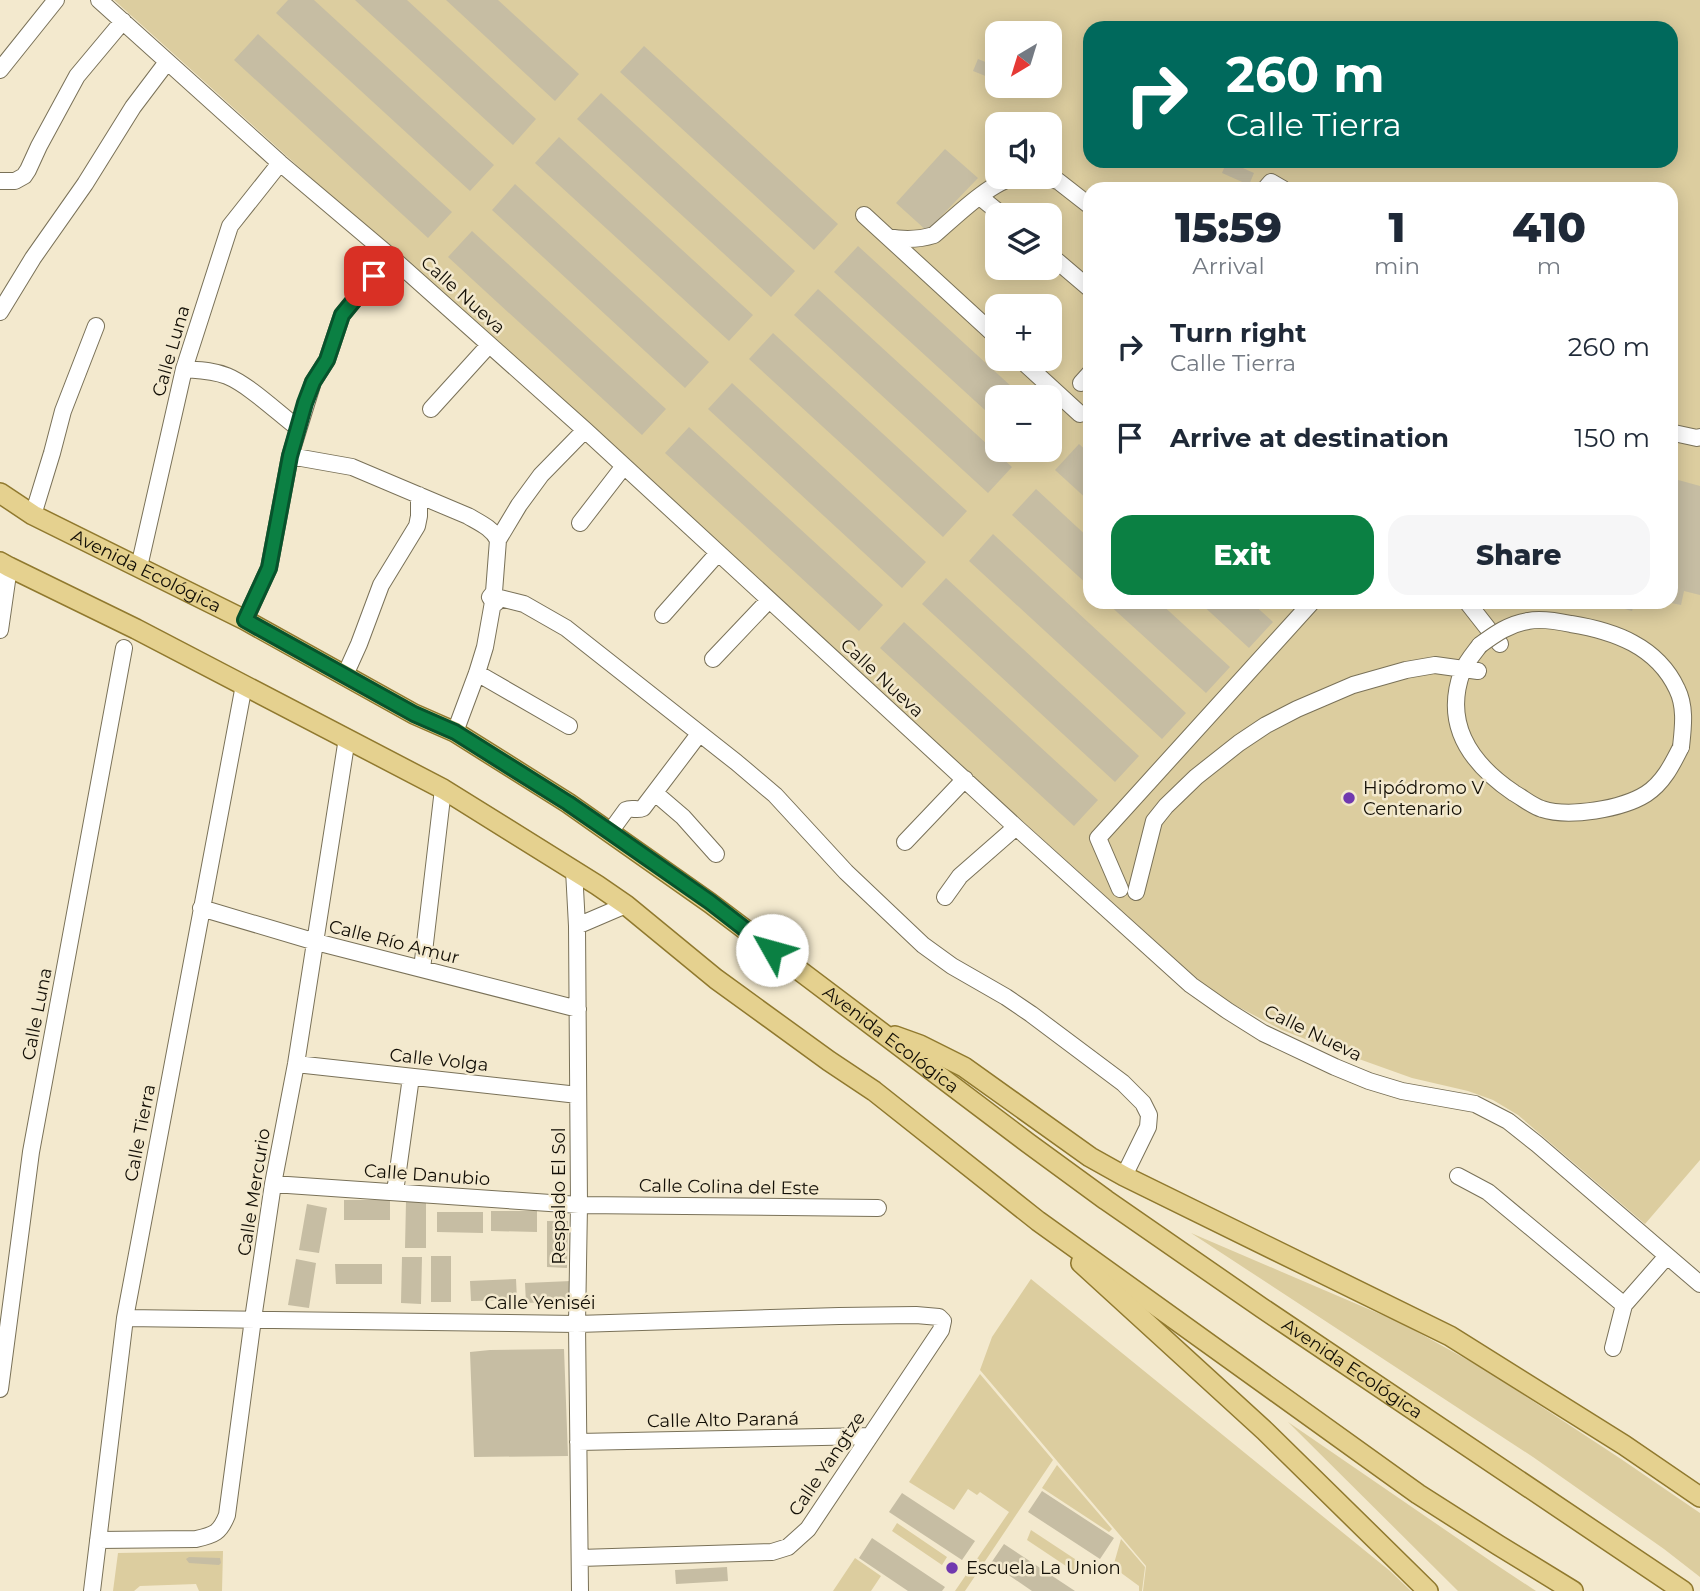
<!DOCTYPE html>
<html lang="en">
<head>
<meta charset="utf-8">
<style>
	:root { --surface:#fff; --page:#f6f6f7; --text:#1f2937; --muted:#747a83; --accent:#0b8043 }
	body { margin:0; font-family:Montserrat,sans-serif; background:var(--page); color:var(--text); height:100vh; display:flex; flex-direction:column; font-size:26px; white-space:nowrap }
	* { box-sizing:border-box; margin:0 }
	p { font-size:23px; color:var(--muted) }
	.icon { flex:none; width:38px; height:38px; fill:none; stroke:currentColor; stroke-width:2; stroke-linecap:round; stroke-linejoin:round }
	.map { position:relative; flex:1; overflow:hidden }
	.drawer { position:absolute; left:1083px; top:182px; width:595px; height:427px; display:flex; flex-direction:column; background:var(--surface); border-radius:21px; box-shadow:0 4px 18px #0003 }
	.drawer>* { flex:none }
	.hud { position:absolute; left:1083px; top:21px; width:595px; height:147px; border-radius:21px; box-shadow:0 4px 18px #0003; background:#00695c; color:#fff; overflow:hidden }
	.needle { width:46px; rotate:218deg }
	.controls { position:absolute; left:985px; top:21px; display:grid; gap:14px }
	.controls a { display:grid; place-items:center; width:77px; height:77px; border-radius:14px; background:var(--surface); box-shadow:0 4px 18px #0003; font-size:35px }
	.pin { position:absolute; display:grid; place-items:center; width:60px; height:60px; color:#fff; margin:-30px; border-radius:14px; box-shadow:0 4px 10px #0006 }
	.me { position:absolute; width:77px; margin:-38px; rotate:308deg; stroke-linejoin:round; filter:drop-shadow(0 0 5px #0008) }
	.turn { display:flex; align-items:center; gap:24px; height:147px; padding:0 28px; font-size:32px }
	.turn .icon { width:91px; height:91px; stroke-width:2.5 }
	.turn b { display:block; font-size:49px; line-height:60px }
	.eta { display:flex; justify-content:space-evenly; align-items:center; height:119px; text-align:center }
	.eta b { font-size:42px; font-weight:800; line-height:49px }
	.primary-button { display:flex; gap:14px; margin-top:auto; padding:14px 28px }
	.primary-button a { flex:1; height:80px; border-radius:21px; background:var(--accent); color:#fff; font-size:28px; font-weight:800; line-height:80px; text-align:center }
	.primary-button a+a { background:var(--page); color:var(--text) }
	ul { padding:0; list-style:none }
	li { display:flex; align-items:center; gap:21px; height:91px; padding:0 28px }
	li div { flex:1 }
	li b { display:block; font-size:26px }
	li em { font-style:normal }
	.map>svg:first-child { display:block }
</style>
</head>
<body>
<div class="map">
<svg width="1700" height="1591" viewBox="0 0 1700 1591">
	<rect width="100%" height="100%" fill="#f3e9ce"/>
	<!-- green -->
	<path fill="#dccd9f" fill-rule="evenodd" d="M114,0H1700V1160L1645,1224L1518,1115L1493,1100L1468,1091L1412,1078L1331,1049L1282,1030L1214,994ZM1090,28H1671V161H1090ZM998,33H1050V86H998ZM998,124H1050V177H998ZM1090,189H1671V602H1090ZM998,215H1050V268H998ZM998,306H1050V359H998ZM998,397H1050V450H998Z
		M1191,1233L1401,1323L1484,1369L1621,1459L1700,1513V1577L1664,1549L1533,1457Z
		M1031,1279L1390,1571L1411,1591H1143L1146,1566L980,1370L992,1337Z
		M980,1374L1053,1460L965,1591H955L1009,1512L980,1492L977,1495L968,1489L954,1510L909,1482Z
		M1288,1422L1492,1562L1536,1591H1458Z
		M1057,1465L1112,1529L1109,1532L1042,1488Z
		M897,1523L947,1557L942,1565L892,1531Z
		M1031,1530L1081,1563L1075,1572L1027,1540Z
		M1121,1539L1145,1567L1142,1591H1139V1586L1113,1567Z
		M223,1551L222,1591H199L196,1584L140,1586L134,1591H113L118,1553Z
		M855,1558L881,1576L871,1591H833Z"/>
	<!-- building -->
	<path fill="#c6bda3" d="M288,0H314L494,165L470,191L276,13Z
		M355,0H407L536,119L513,145Z
		M446,0H498L579,74L555,101Z
		M258,34L452,212L428,238L234,60Z
		M644,46L838,224L814,250L620,72Z
		M978,59L998,67V81L973,71Z
		M601,93L795,271L771,297L577,119Z
		M559,137L753,315L729,341L535,163Z
		M945,149L978,178L927,231L896,203Z
		M1227,161L1254,173L1249,185L1222,173Z
		M515,184L709,362L685,388L492,210Z
		M472,231L666,409L642,435L448,257Z
		M858,246L1023,397H998V422L834,272Z
		M818,289L1012,467L988,493L794,315Z
		M773,333L967,511L943,537L749,359Z
		M732,383L926,562L902,588L708,409Z
		M689,427L883,605L859,631L665,453Z
		M1079,444L1090,454V502L1055,470Z
		M1671,478L1700,486V595L1684,591L1681,605L1671,603Z
		M1036,489L1090,539V587L1012,515Z
		M993,534L1186,713L1162,739L969,561Z
		M946,578L1139,756L1115,782L922,604Z
		M1106,602H1159L1230,667L1206,693Z
		M1199,602H1251L1273,622L1249,648Z
		M1599,602H1635L1632,611Z
		M904,622L1098,800L1074,826L880,648Z
		M344,1200H390V1220H344Z
		M406,1201L426,1202V1248H405Z
		M307,1204L327,1208L319,1253L299,1250Z
		M491,1211H537V1232L491,1231Z
		M437,1212H483V1233L437,1232Z
		M547,1221H568L567,1268L547,1267Z
		M431,1256H451V1302H431Z
		M402,1257H422L421,1304L401,1303Z
		M296,1259L316,1263L309,1308L288,1305Z
		M335,1264H382V1284H336Z
		M516,1279L517,1300L471,1301L470,1281Z
		M571,1281L572,1301L526,1303L525,1283Z
		M564,1349L568,1456L474,1457L470,1352L490,1350Z
		M1042,1491L1114,1538L1100,1559L1028,1512Z
		M902,1493L975,1541L962,1560L889,1512Z
		M872,1538L945,1587L942,1591H908L859,1558Z
		M1004,1544L1075,1591H1032L991,1563Z
		M189,1557L220,1558L221,1563L219,1565L189,1563L186,1559Z
		M727,1567L728,1581L676,1584L675,1570Z"/>
	<g fill="none" stroke-linecap="round" stroke-linejoin="round">
		<!-- minor casing -->
		<g stroke="#797158" stroke-width="18">
			<path id="minor" d="M99,0L280,163L390,256L585,430L1016,827L1191,985L1228,1011L1263,1033L1335,1067L1369,1081L1402,1091L1475,1104L1508,1121L1537,1144L1700,1284
				M0,70L56,0
				M1043,177L1058,181L1090,206
				M0,181H15L24,176L28,170L39,146L77,76L123,21
				M1265,189L1271,182L1283,189
				M980,197L1002,215
				M864,215L998,338
				M888,237C904,240 918,240 934,235C954,218 991,181 1016,177
				M1050,255L1090,289
				M0,312L33,258L85,184L133,107L167,62
				M1020,359L1080,414
				M184,369C198,370 213,370 227,376C249,385 278,413 298,428
				M1081,383L1090,373
				M431,409L489,345
				M1674,433L1697,438L1700,437
				M290,456L352,467L468,516C480,523 492,528 498,540L494,592L490,597L493,602L496,603
				M33,515L52,453L63,411L96,326
				M580,523L624,466
				M498,540L519,505L541,475L585,430
				M139,567L184,369L230,226L280,163
				M500,598L524,604L566,628L736,762L775,795L846,872L923,945L952,966L1006,997L1031,1014L1123,1083L1143,1103L1149,1115L1148,1127L1124,1176
				M1467,602L1500,644
				M663,615L718,553
				M245,620L269,568L290,456L313,382L327,360L342,315L390,256
				M0,630L9,567
				M1480,645C1474,653 1466,662 1462,672C1443,725 1471,764 1514,793C1523,798 1532,806 1542,809C1569,818 1622,809 1646,794C1663,783 1672,765 1681,747
				M713,659L769,600
				M477,673L569,726
				M345,675L359,644L381,585L417,526L419,516V495
				M455,732L477,673L485,647L493,602
				M655,793L683,817L716,854
				M610,832L626,810C632,807 637,811 643,808L699,734
				M905,842L965,779
				M574,870L577,926L579,1205L577,1324L580,1591
				M1120,889L1098,838L1312,602
				M1136,892L1154,821L1166,806L1196,777L1239,743L1266,725L1297,709L1353,685L1406,670L1435,665L1478,671
				M945,897L960,876L1016,827
				M201,908L316,942L578,1009
				M577,926L626,905
				M422,969L443,789
				M296,1064L578,1095
				M1458,1176L1488,1192L1624,1305
				M273,1184L579,1205L878,1208
				M395,1192L411,1077
				M125,1318L577,1324L839,1316L916,1315L939,1317L943,1321L941,1330L808,1529L788,1547L772,1552L580,1558
				M1613,1348L1624,1305L1667,1256
				M0,1389L31,1152L124,648
				M578,1442L869,1436
				M98,1540L196,1539C214,1535 220,1533 227,1515L253,1319L273,1184L296,1064L347,738
				M92,1591L125,1318L244,685"/>
		</g>
		<!-- major casing -->
		<g stroke="#90792e" stroke-width="22">
			<g id="major">
				<path id="s1" d="M0,493L33,515L245,620L414,714L455,732L568,803L710,903L1028,1143L1106,1200L1262,1308L1683,1591"/>
				<path d="M0,562L9,567L136,629L443,789L597,885L626,905L716,979L829,1061L874,1091L1038,1221L1418,1494L1498,1545L1573,1591"/>
				<path d="M895,1036L920,1045L964,1067L1090,1157L1124,1176L1450,1336L1624,1445L1700,1497"/>
				<path d="M1081,1263L1265,1431L1428,1591"/>
			</g>
		</g>
		<!-- minor -->
		<use href="#minor" stroke="#fff" stroke-width="16"/>
		<!-- major -->
		<use href="#major" stroke="#e5d18f" stroke-width="19"/>
		<!-- minor-bridge casing -->
		<g stroke="#797158" stroke-width="18" stroke-linecap="butt">
			<path id="minor-bridge" d="M1480,645C1495,634 1509,624 1528,621C1541,618 1557,621 1571,624C1614,631 1657,646 1677,689C1686,707 1683,728 1681,747"/>
		</g>
		<!-- minor-bridge -->
		<use href="#minor-bridge" stroke="#fff" stroke-width="16"/>
	</g>
	<g fill="none" stroke-linecap="round" stroke-linejoin="round">
		<!-- route casing -->
		<g stroke="#07532c" stroke-width="18">
			<path id="route" d="M374,276L342,315L327,360L313,382L305,403L290,456L269,568L245,620L414,714L455,732L568,803L610,832L710,902L772,950"/>
		</g>
		<!-- route -->
		<use href="#route" stroke="#0b8043" stroke-width="12"/>
	</g>
	<!-- markers -->
	<g fill="#7139af" stroke="#f3e9ce" stroke-width="2.5">
		<circle cx="1349" cy="798" r="7"/>
		<circle cx="952" cy="1568" r="7"/>
	</g>
	<g text-anchor="middle" stroke-width="5" stroke-linejoin="round" paint-order="stroke">
		<!-- street labels -->
		<g font-size="18" fill="#130f06" stroke="#f3e9ce">
			<text transform="translate(463 295) rotate(42)" y="6">Calle Nueva</text>
			<text transform="translate(171 351) rotate(-74)" y="6">Calle Luna</text>
			<text dy="6" stroke="none"><textPath href="#s1" startOffset="166">Avenida Ecológica</textPath></text>
			<text transform="translate(882 678) rotate(43)" y="6">Calle Nueva</text>
			<text transform="translate(394 942) rotate(14)" y="6">Calle Río Amur</text>
			<text transform="translate(37 1014) rotate(-79)" y="6">Calle Luna</text>
			<text transform="translate(1313 1033) rotate(26)" y="6">Calle Nueva</text>
			<text dy="6" stroke="none"><textPath href="#s1" startOffset="1048">Avenida Ecológica</textPath></text>
			<text transform="translate(439 1060) rotate(6)" y="6">Calle Volga</text>
			<text transform="translate(140 1133) rotate(-79)" y="6">Calle Tierra</text>
			<text transform="translate(427 1175) rotate(4)" y="6">Calle Danubio</text>
			<text transform="translate(729 1187) rotate(1)" y="6">Calle Colina del Este</text>
			<text transform="translate(254 1192) rotate(-81)" y="6">Calle Mercurio</text>
			<text transform="translate(559 1196) rotate(-90)" y="6">Respaldo El Sol</text>
			<text x="540" y="1309">Calle Yeniséi</text>
			<text dy="6" stroke="none"><textPath href="#s1" startOffset="1615">Avenida Ecológica</textPath></text>
			<text transform="translate(723 1420) rotate(-1)" y="6">Calle Alto Paraná</text>
			<text transform="translate(827 1464) rotate(-56)" y="6">Calle Yangtze</text>
		</g>
		<!-- poi labels -->
		<g font-size="18" fill="#130f06" stroke="#f3e9ce" text-anchor="start">
			<text x="1363" y="794">Hipódromo V<tspan x="1363" dy="21">Centenario</tspan></text>
			<text x="966" y="1574">Escuela La Union</text>
		</g>
	</g>
</svg>
<div class="controls">
<a><svg class="needle" viewBox="-14 -14 28 28"><path d="M0-13l5 13h-10z" fill="#e53935"/><path d="M0 13l5-13h-10z" fill="#747a83"/></svg></a>
<a><svg class="icon" aria-label="sound" viewBox="0 0 24 24"><path d="M4 9h4l5-4v14l-5-4H4zM17 9q2 3 0 6"/></svg></a>
<a><svg class="icon" aria-label="layers" viewBox="0 0 24 24"><path d="M12 4l9 5-9 5-9-5zM3 14l9 5 9-5"/></svg></a>
<a>+</a>
<a>−</a>
</div>
<div class="pin" style="left:374px;top:276px;background:#d93025"><svg class="icon" aria-label="arrive" viewBox="0 0 24 24"><path d="M6 21V4h12l-3 4 3 4H6"/></svg></div>
<svg class="me" style="left:772px;top:950px" viewBox="-20 -20 40 40"><circle r="19" fill="#fff"/><path d="M0-13L10 11 0 6-10 11z" fill="#0b8043"/></svg>
<div class="hud">
<div class="turn"><svg class="icon" aria-label="right" viewBox="0 0 24 24"><path d="M7 20v-9h11M14 6l5 5-5 5"/></svg><div><b>260 m</b>Calle Tierra</div></div>
</div>
<section class="drawer">
<div class="eta">
<div><b>15:59</b><p>Arrival</p></div>
<div><b>1</b><p>min</p></div>
<div><b>410</b><p>m</p></div>
</div>
<ul>
<li><svg class="icon" aria-label="right" viewBox="0 0 24 24"><path d="M7 20v-9h11M14 6l5 5-5 5"/></svg><div><b>Turn right</b><p>Calle Tierra</p></div><em>260 m</em></li>
<li><svg class="icon" aria-label="arrive" viewBox="0 0 24 24"><path d="M6 21V4h12l-3 4 3 4H6"/></svg><div><b>Arrive at destination</b></div><em>150 m</em></li>
</ul>
<div class="primary-button"><a>Exit</a><a>Share</a></div>
</section>
</div>
</body>
</html>
